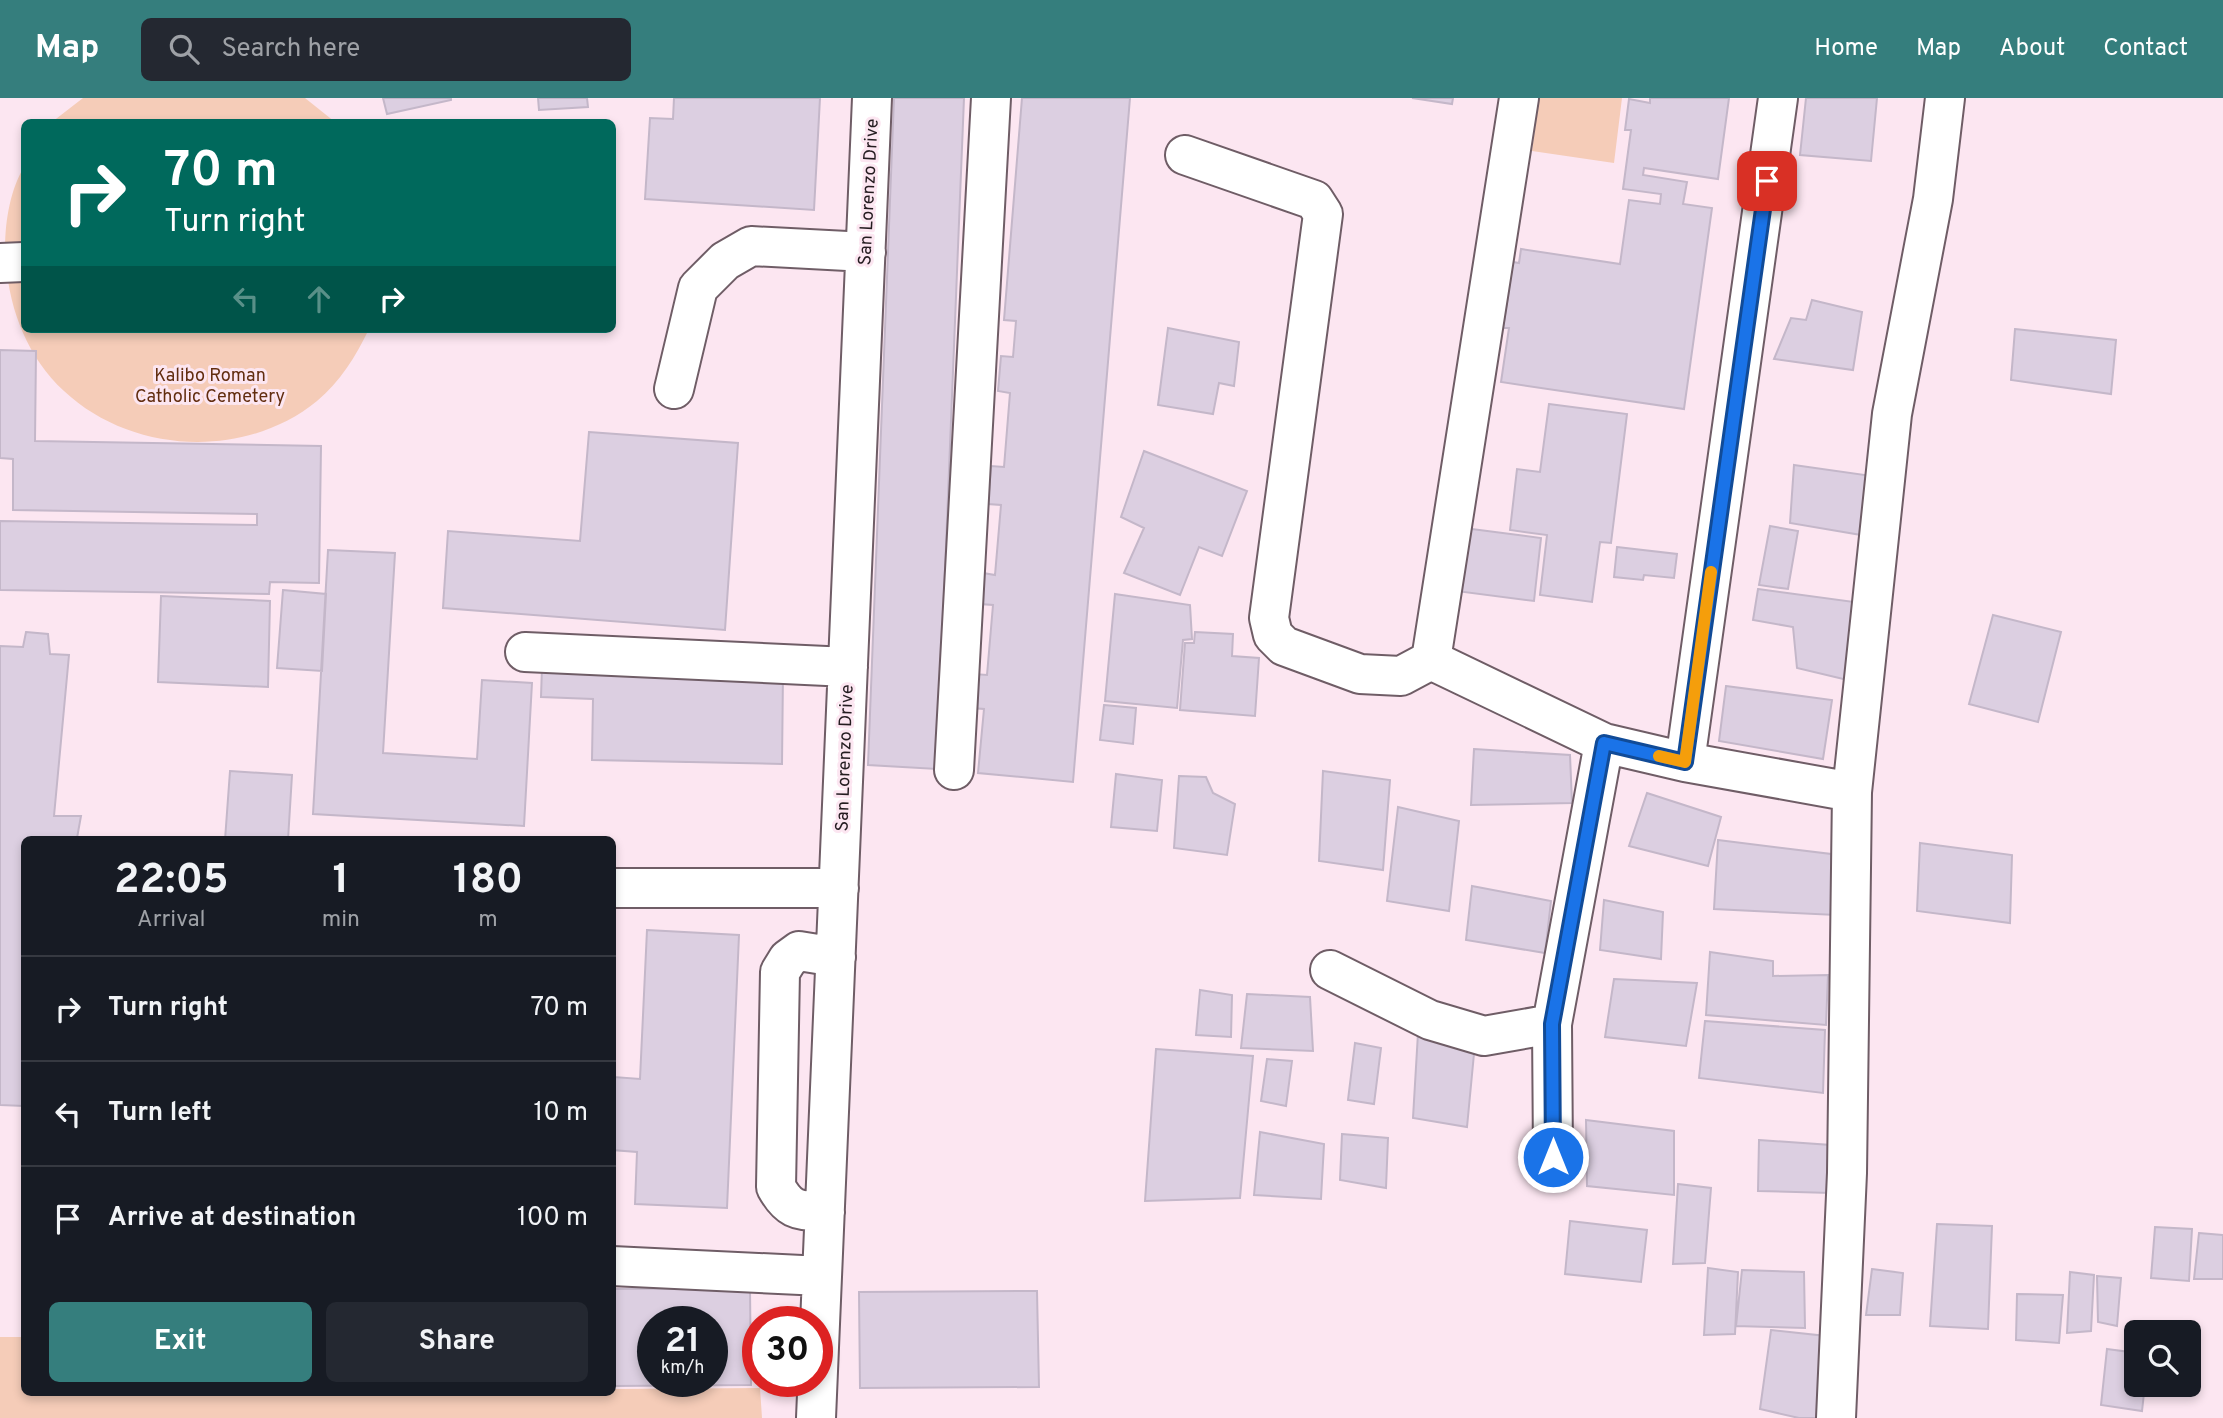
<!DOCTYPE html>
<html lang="en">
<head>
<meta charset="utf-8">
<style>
	:root { --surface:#171b24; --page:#242831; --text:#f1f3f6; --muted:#9ea1a6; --line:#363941; --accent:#357e7d }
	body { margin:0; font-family:Overpass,sans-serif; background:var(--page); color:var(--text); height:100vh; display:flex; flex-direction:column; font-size:26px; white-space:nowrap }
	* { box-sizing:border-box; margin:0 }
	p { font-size:23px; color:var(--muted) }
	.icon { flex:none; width:38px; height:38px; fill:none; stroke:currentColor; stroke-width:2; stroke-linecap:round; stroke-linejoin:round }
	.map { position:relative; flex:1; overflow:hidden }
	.details { position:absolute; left:21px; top:738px; width:595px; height:560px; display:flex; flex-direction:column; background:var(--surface); border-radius:10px; box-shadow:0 4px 10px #0003 }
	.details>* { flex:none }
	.top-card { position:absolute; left:21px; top:21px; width:595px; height:214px; border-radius:10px; box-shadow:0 4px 10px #0003; background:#00695c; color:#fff; overflow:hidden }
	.buttons { position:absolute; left:2124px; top:1222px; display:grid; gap:14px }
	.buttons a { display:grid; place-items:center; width:77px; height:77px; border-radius:10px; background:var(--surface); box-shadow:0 4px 10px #0003; font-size:35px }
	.speed { position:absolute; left:637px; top:1208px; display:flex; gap:14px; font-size:35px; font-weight:700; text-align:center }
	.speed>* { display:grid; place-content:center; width:91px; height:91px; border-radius:50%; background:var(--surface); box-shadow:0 4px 10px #0003; line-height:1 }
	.speed small { font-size:18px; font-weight:400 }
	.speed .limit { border:10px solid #d22; background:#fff; color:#111 }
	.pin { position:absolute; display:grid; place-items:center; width:60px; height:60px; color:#fff; margin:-30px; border-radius:14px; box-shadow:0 4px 10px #0006 }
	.me { position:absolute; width:77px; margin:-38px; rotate:0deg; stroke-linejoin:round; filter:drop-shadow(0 0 5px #0008) }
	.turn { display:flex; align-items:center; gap:24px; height:147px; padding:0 28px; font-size:32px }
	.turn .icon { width:91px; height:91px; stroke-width:2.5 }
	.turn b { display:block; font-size:49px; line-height:60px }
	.lanes { display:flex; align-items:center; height:66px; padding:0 28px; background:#0003; justify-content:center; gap:35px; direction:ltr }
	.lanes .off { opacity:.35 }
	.eta { display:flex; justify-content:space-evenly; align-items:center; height:119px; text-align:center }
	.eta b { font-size:42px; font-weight:700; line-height:49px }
	.button { display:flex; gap:14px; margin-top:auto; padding:14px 28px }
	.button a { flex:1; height:80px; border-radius:10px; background:var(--accent); color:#fff; font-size:28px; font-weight:700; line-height:80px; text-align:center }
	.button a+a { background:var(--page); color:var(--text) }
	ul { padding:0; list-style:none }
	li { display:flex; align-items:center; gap:21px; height:105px; padding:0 28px; border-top:2px solid var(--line) }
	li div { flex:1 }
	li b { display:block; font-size:26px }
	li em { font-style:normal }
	header { display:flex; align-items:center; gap:42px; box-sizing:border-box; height:98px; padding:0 35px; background:var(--accent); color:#fff }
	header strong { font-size:33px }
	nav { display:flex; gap:38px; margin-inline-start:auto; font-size:24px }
	.search { width:490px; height:63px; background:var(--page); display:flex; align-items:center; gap:18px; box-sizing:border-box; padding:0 24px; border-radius:10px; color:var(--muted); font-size:26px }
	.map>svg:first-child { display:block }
</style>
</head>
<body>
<header>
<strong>Map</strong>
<div class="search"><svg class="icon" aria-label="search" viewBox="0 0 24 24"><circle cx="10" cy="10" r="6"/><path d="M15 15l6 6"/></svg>Search here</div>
<nav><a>Home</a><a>Map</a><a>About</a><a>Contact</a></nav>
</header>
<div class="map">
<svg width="2223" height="1320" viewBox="0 0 2223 1320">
	<rect width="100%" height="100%" fill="#fce6f1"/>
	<!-- green -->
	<path fill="#f5ccb8" d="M83,0H305L335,24H52Z
		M1539,0H1622L1614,65L1532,53Z
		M24,69V231H369C356,258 340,284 317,303C245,362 131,356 64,293C28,260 10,213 6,166C3,136 8,95 24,69Z
		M0,1239H24V1295H612L613,1291L760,1290L762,1320H0Z"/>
	<!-- building -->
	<path fill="#dccfe1" stroke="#c4b7c9" stroke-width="2" fill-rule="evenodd" d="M383,0H451V2L387,16Z
		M538,0H587L588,9L539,12Z
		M674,0H820L814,112L645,101L650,20L673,21Z
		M894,0H964L937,671L868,667Z
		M1022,0H1130L1073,684L978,675L984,611L971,610L974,576L987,577L993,507L980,506L983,475L995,477L1001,407L988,406L991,368L1004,369L1010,295L998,293L1001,258L1013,259L1016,223L1004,222Z
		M1412,0H1453L1452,6Z
		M1650,0H1729L1718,81L1644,70L1643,77L1687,84L1683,106L1712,110L1684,311L1501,284L1509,230H1503L1513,164L1519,165L1521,151L1620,166L1629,102L1660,106L1661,96L1623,91L1631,32H1625L1629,1L1650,5Z
		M1806,0H1877L1871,63L1800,57Z
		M1812,202L1862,214L1853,272L1774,261L1791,220L1806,222Z
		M1168,230L1239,244L1234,288L1219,285L1213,316L1158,307Z
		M2015,231L2116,242L2111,296L2011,282Z
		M0,252L36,253L35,343L321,348L319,485L270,484L269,496L0,492V423L257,427V416L13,412V361L0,360Z
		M1549,306L1627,316L1611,445L1600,444L1592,504L1540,497L1547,437L1510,432L1517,371L1540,374Z
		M589,334L738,345L725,532L443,510L448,433L580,443Z
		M1144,353L1247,393L1222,458L1199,449L1180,497L1124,475L1144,430L1121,419Z
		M1794,367L1872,378L1867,438L1790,425Z
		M1770,428L1798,433L1788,491L1759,487Z
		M1464,430L1541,440L1534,503L1456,493Z
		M1617,449L1677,456L1674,480L1644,477L1643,482L1614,479Z
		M328,452L395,455L383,655L477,661L482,582L532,585L524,728L313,716Z
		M1758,491L1869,506L1856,584L1797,570L1793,529L1753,522Z
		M283,492L326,496L322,573L277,570Z
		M1115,496L1190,507L1192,541L1183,542L1177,610L1105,603Z
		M161,498L270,503L268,589L158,584Z
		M1993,517L2061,534L2038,624L1969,606Z
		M26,534L48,536L50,556L69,557L54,718H81L77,740L24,742V1008L0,1007V548L23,549Z
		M1195,534L1233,536L1232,558L1259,560L1255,618L1180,612L1185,545H1194Z
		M542,569L783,575L782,666L592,662L593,601L541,599Z
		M1726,588L1832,602L1823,661L1719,643Z
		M1104,607L1136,610L1133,646L1100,642Z
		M1474,651L1570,657L1572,705L1471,707Z
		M230,673L292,677L288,742H225Z
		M1323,673L1390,682L1383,772L1319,763Z
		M1116,676L1162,682L1157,733L1111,729Z
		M1179,678L1206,679L1213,695L1235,706L1227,757L1174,750Z
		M1647,695L1721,719L1708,768L1629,748Z
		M1398,709L1459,723L1449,813L1387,803Z
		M1718,742L1831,756L1836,817L1714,811Z
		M1920,745L2012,757L2010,825L1917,813Z
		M1472,788L1551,803L1545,855L1466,842Z
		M1604,802L1663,814L1661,861L1600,852Z
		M647,832L739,837L727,1110L635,1106L637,1054L612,1052L614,979L640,981Z
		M1710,854L1773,863V878L1828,877L1826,927L1706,917Z
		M1614,881L1697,885L1686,948L1605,939Z
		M1200,892L1232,897L1231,939L1196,937Z
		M1247,896L1310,899L1313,953L1241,950Z
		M1705,923L1825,932L1823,995L1699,980Z
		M1418,935L1475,945L1467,1029L1413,1020Z
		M1355,945L1381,950L1374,1006L1348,1002Z
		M1156,951L1253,958L1240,1100L1145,1103Z
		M1267,961L1292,963L1286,1008L1261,1003Z
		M1586,1022L1674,1033V1097L1587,1088Z
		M1260,1034L1324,1046L1321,1101L1254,1097Z
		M1342,1036L1388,1040L1386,1090L1340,1082Z
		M1759,1042L1831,1047V1095L1758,1093Z
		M1678,1086L1711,1090L1705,1165L1673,1166Z
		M1570,1123L1647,1132L1641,1184L1565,1176Z
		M1937,1126L1992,1128L1988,1231L1930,1228Z
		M2155,1129L2192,1131L2189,1183L2151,1180Z
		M2199,1135L2223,1137V1181H2194Z
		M1708,1170L1738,1174L1735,1236L1704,1237Z
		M1872,1171L1903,1175L1900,1217H1866Z
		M1742,1172L1804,1174L1805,1230L1736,1228Z
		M2070,1174L2094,1177L2091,1233L2067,1235Z
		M2097,1178L2121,1180L2117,1228L2098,1224Z
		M750,1190L751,1287L612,1288V1191ZM653,1223H712V1283H653Z
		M1037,1193L1039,1289L860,1290L859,1194Z
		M2017,1196L2063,1197L2059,1245L2016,1242Z
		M1771,1232L1826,1238L1820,1320H1799L1760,1311Z
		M2107,1251L2137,1255V1286H2145L2142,1313L2101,1307Z"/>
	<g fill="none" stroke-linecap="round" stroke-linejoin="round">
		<!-- minor casing -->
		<g stroke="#6f5d66" stroke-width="42">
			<path id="minor" d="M1185,57L1314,102L1323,116L1269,520L1273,537L1284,548L1360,576L1401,578L1431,562L1604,645L1685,664L1852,694
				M0,165L24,164
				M674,291L698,190L725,163L751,148L866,154
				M525,554L848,569
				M1431,562L1519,0
				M1685,664L1778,0
				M954,672L991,0
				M612,790H839
				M1330,872L1430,922L1484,938L1552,926L1604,645
				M1552,926L1553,1059
				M825,1114C799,1112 790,1114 776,1089L780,874L788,861L799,853L836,859
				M612,1168L822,1178
				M816,1320L872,0
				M1836,1320L1847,1075L1852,694L1892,316L1933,101L1945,0"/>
		</g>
		<!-- minor -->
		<use href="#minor" stroke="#fff" stroke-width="38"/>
	</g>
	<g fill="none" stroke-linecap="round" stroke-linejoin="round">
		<!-- route casing -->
		<g stroke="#114b97" stroke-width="18">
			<path id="route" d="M1553,1059L1552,926L1604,645L1685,664L1767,83"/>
		</g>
		<!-- route -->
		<use href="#route" stroke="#1a73e8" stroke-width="12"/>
		<!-- slow -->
		<path stroke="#f59e0b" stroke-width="12" d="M1659,658L1685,664L1711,474"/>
	</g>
	<g text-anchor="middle" stroke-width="6" stroke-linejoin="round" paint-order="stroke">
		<!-- street labels -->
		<g font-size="18" fill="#241c20" stroke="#fce6f1">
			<text transform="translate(868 94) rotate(-87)" y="6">San Lorenzo Drive</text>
			<text transform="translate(844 660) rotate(-88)" y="6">San Lorenzo Drive</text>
		</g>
		<!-- park labels -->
		<g font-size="18" fill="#622d0f" stroke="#fce6f1">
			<text x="210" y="283">Kalibo Roman<tspan x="210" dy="21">Catholic Cemetery</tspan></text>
		</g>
	</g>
</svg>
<div class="buttons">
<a><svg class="icon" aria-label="search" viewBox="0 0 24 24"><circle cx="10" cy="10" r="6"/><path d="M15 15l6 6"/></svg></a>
</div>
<div class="speed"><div>21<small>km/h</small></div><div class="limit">30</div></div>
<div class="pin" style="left:1767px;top:83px;background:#d93025"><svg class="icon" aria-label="arrive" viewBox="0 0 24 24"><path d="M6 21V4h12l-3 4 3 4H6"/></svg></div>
<svg class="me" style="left:1553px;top:1059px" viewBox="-20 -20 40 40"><circle r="17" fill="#1a73e8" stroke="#fff" stroke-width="3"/><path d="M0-11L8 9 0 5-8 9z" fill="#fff"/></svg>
<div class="top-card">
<div class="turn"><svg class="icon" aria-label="right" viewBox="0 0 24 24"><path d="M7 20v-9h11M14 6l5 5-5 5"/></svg><div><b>70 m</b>Turn right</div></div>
<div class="lanes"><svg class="icon off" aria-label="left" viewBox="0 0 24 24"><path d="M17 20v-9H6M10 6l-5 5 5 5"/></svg><svg class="icon off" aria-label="ahead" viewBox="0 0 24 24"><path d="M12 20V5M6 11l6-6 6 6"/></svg><svg class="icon" aria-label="right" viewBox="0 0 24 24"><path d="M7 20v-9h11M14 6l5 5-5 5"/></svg></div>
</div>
<section class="details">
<div class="eta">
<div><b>22:05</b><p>Arrival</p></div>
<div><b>1</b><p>min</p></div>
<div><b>180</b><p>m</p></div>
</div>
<ul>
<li><svg class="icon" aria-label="right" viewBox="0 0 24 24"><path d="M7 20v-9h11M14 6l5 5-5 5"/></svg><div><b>Turn right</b></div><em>70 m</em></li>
<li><svg class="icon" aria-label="left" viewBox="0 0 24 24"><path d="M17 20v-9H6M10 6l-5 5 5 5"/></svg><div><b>Turn left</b></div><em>10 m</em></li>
<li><svg class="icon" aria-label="arrive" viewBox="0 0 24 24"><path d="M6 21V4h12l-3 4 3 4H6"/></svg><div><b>Arrive at destination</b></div><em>100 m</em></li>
</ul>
<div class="button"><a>Exit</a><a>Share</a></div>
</section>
</div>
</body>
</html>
